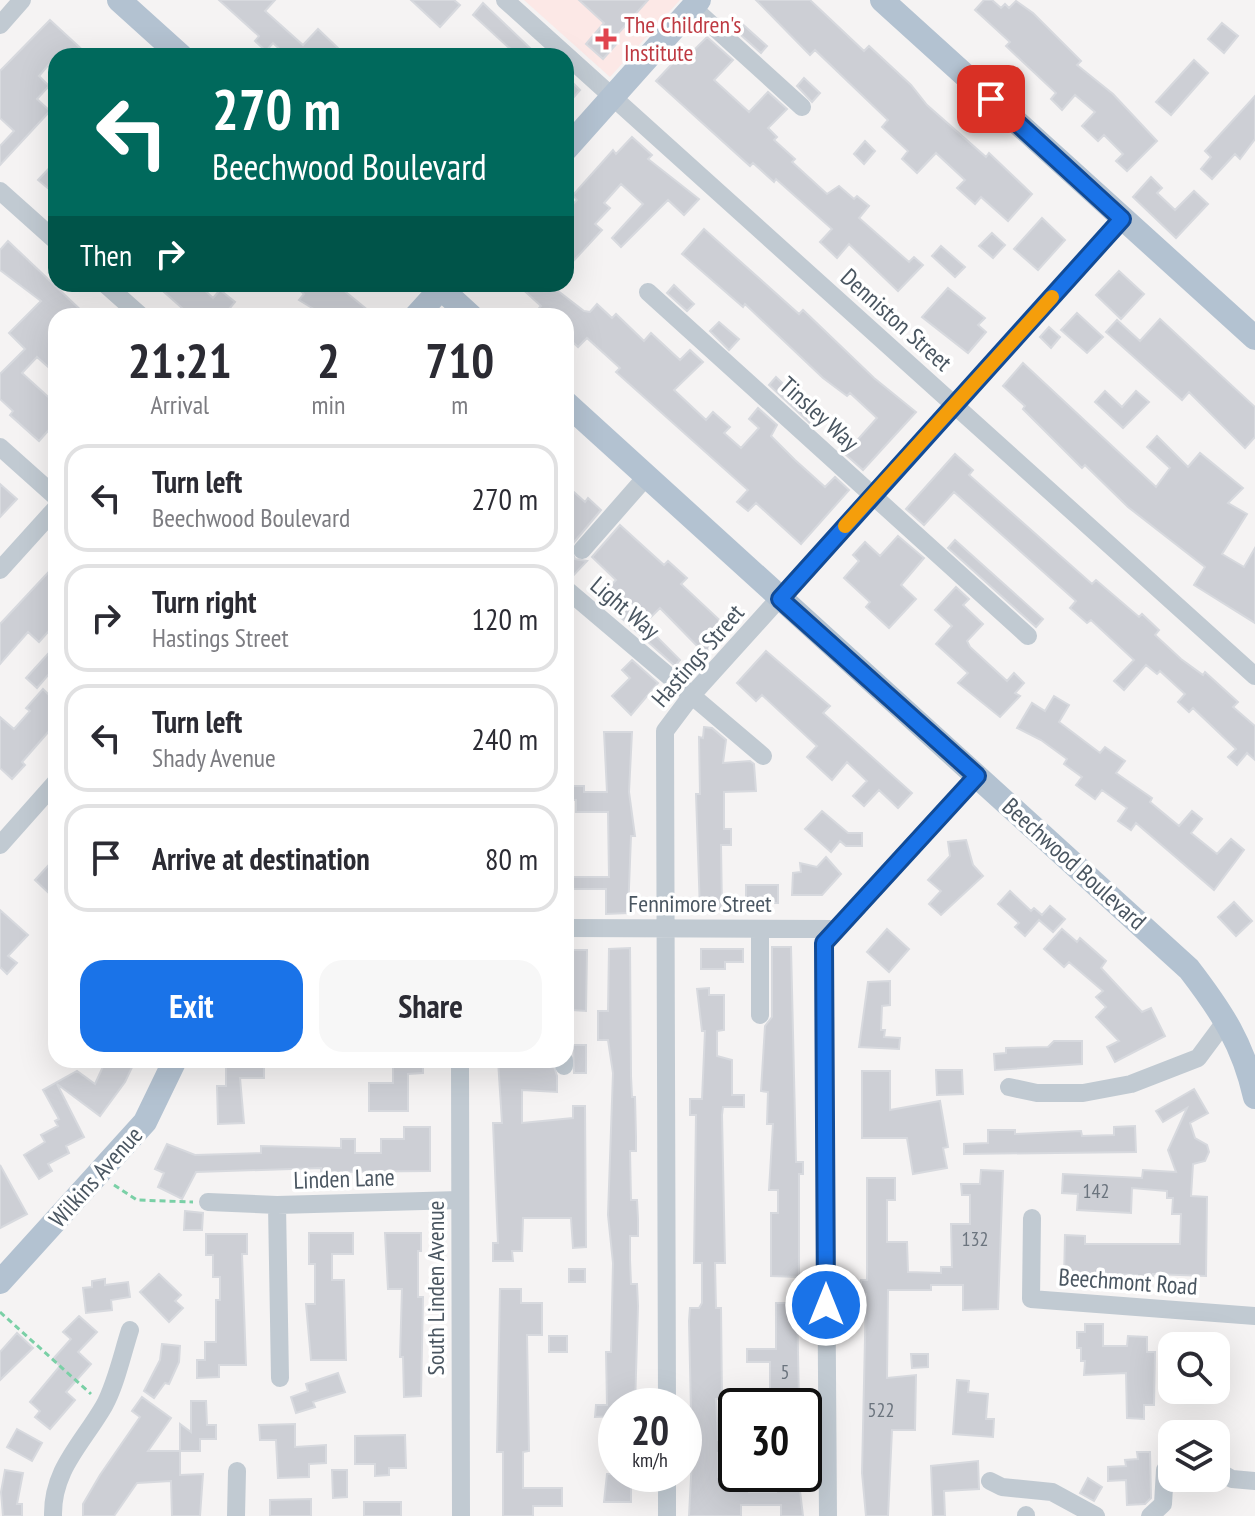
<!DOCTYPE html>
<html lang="en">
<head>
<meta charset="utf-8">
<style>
	:root { --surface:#fff; --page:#f7f7f7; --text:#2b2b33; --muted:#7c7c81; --line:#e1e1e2; --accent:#1a73e8 }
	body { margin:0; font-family:"PT Sans Narrow",sans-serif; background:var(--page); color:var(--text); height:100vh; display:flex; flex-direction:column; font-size:30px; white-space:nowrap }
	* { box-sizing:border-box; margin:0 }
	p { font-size:26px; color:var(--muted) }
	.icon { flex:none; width:44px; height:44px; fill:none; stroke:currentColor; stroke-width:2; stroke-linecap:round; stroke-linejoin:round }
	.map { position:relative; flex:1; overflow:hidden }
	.details { position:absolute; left:48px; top:308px; width:526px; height:760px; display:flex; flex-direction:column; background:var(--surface); border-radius:24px; box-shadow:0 8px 32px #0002 }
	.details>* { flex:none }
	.top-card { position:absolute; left:48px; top:48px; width:526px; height:244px; border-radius:24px; box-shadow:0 8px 32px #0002; background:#00695c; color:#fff; overflow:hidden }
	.tools { position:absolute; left:1158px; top:1332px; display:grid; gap:16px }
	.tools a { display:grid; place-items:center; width:72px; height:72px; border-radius:16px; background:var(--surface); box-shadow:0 8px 32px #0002; font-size:40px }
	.speed { position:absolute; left:598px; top:1388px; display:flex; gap:16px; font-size:40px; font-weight:700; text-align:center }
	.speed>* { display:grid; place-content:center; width:104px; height:104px; border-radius:50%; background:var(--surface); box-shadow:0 8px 32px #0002; line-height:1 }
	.speed small { font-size:20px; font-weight:400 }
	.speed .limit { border:4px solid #111; border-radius:12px; background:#fff; color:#111 }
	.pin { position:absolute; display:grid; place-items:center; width:68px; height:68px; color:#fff; margin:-34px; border-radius:16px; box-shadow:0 4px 12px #0006 }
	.me { position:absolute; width:88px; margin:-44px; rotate:0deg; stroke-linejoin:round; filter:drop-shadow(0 0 6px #0008) }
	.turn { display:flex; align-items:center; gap:28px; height:168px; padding:0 32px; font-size:36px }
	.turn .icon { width:104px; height:104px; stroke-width:2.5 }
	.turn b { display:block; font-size:56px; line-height:68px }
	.then { display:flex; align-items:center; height:76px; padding:0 32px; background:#0003; gap:16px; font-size:30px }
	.eta { display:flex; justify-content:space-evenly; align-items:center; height:136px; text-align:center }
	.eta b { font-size:48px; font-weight:800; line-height:56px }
	.cta { display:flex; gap:16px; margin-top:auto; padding:16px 32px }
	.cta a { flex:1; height:92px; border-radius:24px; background:var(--accent); color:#fff; font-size:32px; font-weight:800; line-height:92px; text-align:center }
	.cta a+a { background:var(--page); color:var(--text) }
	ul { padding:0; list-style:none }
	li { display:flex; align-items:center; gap:24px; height:108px; margin:0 16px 12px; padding:0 16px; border:4px solid var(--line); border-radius:24px }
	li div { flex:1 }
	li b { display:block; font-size:30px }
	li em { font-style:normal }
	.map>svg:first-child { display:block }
</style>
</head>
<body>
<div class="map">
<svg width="1255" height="1516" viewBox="0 0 1255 1516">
	<rect width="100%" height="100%" fill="#f5f3f3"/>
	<!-- medical -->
	<path fill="#fce8e6" d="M524,0H680L610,77Z"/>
	<!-- building -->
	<path fill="#cdcfd5" stroke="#d7d9de" stroke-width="2" d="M219,0H275L265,11L303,45L318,29L338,48L331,56H287L273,43L266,51L255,41L259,36Z
		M411,0H454L460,5L440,27Z
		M579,0H648L615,37L619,41L603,59L586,44L604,23Z
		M756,0H810L864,51L869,46L911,85L927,105L986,157L989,153L1032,194L1008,221L981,197L975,204L957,188L965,180L936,153L917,173L902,159L908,151L882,127L888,120L815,50L810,55Z
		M984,0H992L1001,8L1005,4L1009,8L1016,1L1033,13L1081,61L1077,65L1113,94L1157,141L1127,171L1116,161L1123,154L1104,135L1098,141L1082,126L1095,112L1075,95L1062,110L1051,99L1056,93L1006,46L1010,42L975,10Z
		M483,3L531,49L524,56L508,47L473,15Z
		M50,20L89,56H56L39,76L49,86L37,99L50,111L0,165V146L14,131L0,118V71Z
		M739,21L767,46L761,53L733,28Z
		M1222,23L1238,36L1224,53L1208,39Z
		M707,37L733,60L714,80L749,112L768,92L787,109L768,128L777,137L774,140L795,159L792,162L827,194L839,186L854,199L857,196L869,206L859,218L909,262L914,257L923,265L898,291L849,244L837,258L820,242L832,229L776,179L774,182L753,163L750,166L656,81L683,52L688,56Z
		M1194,60L1208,73L1171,115L1156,102Z
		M566,76L580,90L566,106Z
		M804,78L820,93L812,102L797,86Z
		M1255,96V139L1240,159L1235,154L1212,179L1201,169L1211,157L1205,151Z
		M632,137L652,155L648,159L699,199L684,215L668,200L621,247L612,238L643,204L621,184L604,203L610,208L595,224L602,230L566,269V212L577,200L573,195L613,150L616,154Z
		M865,141L875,151L864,164L854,154Z
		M56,161V184L50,190L38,180Z
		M1151,177L1162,188L1157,193L1175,210L1194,191L1208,204L1176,238L1133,197Z
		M1042,218L1065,240L1038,270L1014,249Z
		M704,229L799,314L803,310L874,378L916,412L863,470L845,454L877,418L850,393L847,396L823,378L745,304L743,307L682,254Z
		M992,233L1005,245L993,258L979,246Z
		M8,241L87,316H56V374L37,357L22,373L56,404V422L39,441L10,415L13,411L0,399V374L25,349L9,333L41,301L0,270V250Z
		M941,246L965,267L955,277L932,256Z
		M1119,271L1144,294L1121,319L1096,295Z
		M155,284H198L213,298L220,290L235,302L230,308L239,316H191Z
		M293,284H336L375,316H333L326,310L322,314L299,300L304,294Z
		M517,284H549L584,311L590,312L597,304L612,318L616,314L644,341L651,333L680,360L690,350L703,362L674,390L706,420L713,412L730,427L724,433L741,448L759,428L749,419L758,408L777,425L771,436L795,460L825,487L835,477L849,490L801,544L756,503L748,511L737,502L748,490L616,372L620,368L587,338L578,347L568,338L572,333L566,327V316H532L541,306Z
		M674,285L694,304L687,311L667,293Z
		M948,288L985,318L978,325L986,332L968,353L922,317Z
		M1077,313L1103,337L1087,353L1061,330Z
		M1160,319L1255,407V437L1245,448L1189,392L1182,400L1106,332L1117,320L1140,341Z
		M719,322L739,339L729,350L710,331Z
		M1049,327L1060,337L1051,348L1040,337Z
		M1023,363L1156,487L1170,468L1147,447L1157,436L1188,467L1200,453L1243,488L1228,503L1247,514L1222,554L1244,567L1255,548V623L1194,585L1205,567L1128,507L1085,465L1082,468L1023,409L1025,406L1003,386Z
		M776,377L820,419L813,426L769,385Z
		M1105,391L1122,407L1136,391L1149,402L1123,428L1095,402Z
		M955,454L973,470L969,475L1092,584L1096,580L1139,617L1142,614L1159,630L1155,635L1181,659L1203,675L1205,672L1238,702L1233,707L1255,726V760L1247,753L1237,765L1228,757L1236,749L1193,708L1189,712L1178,702L1185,694L1160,671L1157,674L1146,665L1124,690L1114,681L1134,660L1091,620L1087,623L1070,608L1076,601L954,492L924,525L906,509Z
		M0,484L17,499L0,517Z
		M566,485L585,502L588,498L601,510L570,547L575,559L587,561L571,578L566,577Z
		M620,525L664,565L668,561L687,578L681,584L728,628L705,654L660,608L644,624L680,660L675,666L599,598L616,580L592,557Z
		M898,536L924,558L901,585L916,599L889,628L866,607L870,602L844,578L859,561L853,555L865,542L880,556Z
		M955,540L1043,619L1036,627L948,548Z
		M56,564V623L39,642L28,632L0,664V624Z
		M956,587L969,599L963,605L983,624L967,641L970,647L1007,681L1014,673L1024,683L1015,693L1020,696L1000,717L958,683L968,673L936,644L952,626L935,610Z
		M56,645V666L37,688L26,678Z
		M766,651L830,706L823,713L912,793L898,808L879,790L864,806L853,796L867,781L847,762L832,780L807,757L817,746L762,695L756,701L737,683Z
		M632,660L658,683L631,715L612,696L630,678L622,670Z
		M43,689L56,702V735L50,730L22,762L25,765L12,779L0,768V717L14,729L30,711L26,708Z
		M1054,696L1069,705L1059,722L1100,753L1105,747L1125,761L1116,773L1152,798L1150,802L1179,826L1192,811L1202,819L1191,833L1217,854L1231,839L1244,850L1214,890L1136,823L1131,830L1118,821L1127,808L1102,790L1095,799L1076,785L1082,777L1064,764L1067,759L1041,740L1017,728L1032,703L1045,711Z
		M704,727L712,728L726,740L723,763L750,761L754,764L756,791L724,792V829H731V845H721L722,911H700L696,794H700L699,737L703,738Z
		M604,732H632L629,792L635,836H631L628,913L606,914V889H572V877H609L608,812H576V800H572V786H584V792H607Z
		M822,811L848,833H862V846H846L840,841L831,852L805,829Z
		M966,840L973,865L983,876L941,915L929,904L941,891L928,880L950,856L948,842Z
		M56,857V900L35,880Z
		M826,857L841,874L822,895H792L793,873L801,872L800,863L817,867Z
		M746,885H778V903H746Z
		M1010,891L1031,911L1034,908L1042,915L1050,906L1065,919L1053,932L1039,920L1025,936L1015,927L1019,923L998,904Z
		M1234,902L1252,921L1236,936L1218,917Z
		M0,910L28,935L8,956L17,963L7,974L0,967Z
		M887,929L909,949L889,972L867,952Z
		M1062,929L1077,942L1080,938L1106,961L1101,968L1142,1012L1151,1008L1165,1036L1115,1062L1107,1047L1119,1041L1096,1017L1106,1007L1096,997L1103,991L1069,962L1064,967L1044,949Z
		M772,947H791L796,1162H803V1174H799V1277L771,1276V1213H778V1190H769L773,1124H767L768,1092L761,1091L765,1026L772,1017Z
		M630,948L631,1076L632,1097H635L636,1137V1151H630L631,1200H637L638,1219V1236H630V1260L631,1284H637L638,1306L635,1406H616V1416L595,1417L596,1405H607L606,1352H611L613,1263L608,1215L613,1073L608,1040H598V1011H608L609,949Z
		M701,949H743V962H725V969H701Z
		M572,950H587L586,1011L572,1010Z
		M890,981V1005L882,1006L881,1030H885L884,1037L900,1038L899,1049L859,1047L868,982Z
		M709,988V995H724V1030L717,1031V1056L732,1060V1095H744V1107H723L722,1115L725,1263H715L716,1308H721L722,1399H716L718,1440H727V1453H718V1477L749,1476V1492H776V1474H798L803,1516H781V1505H741V1516H689L692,1457L689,1321L690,1308H699L702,1303V1263H694L696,1115H690V1099H702L705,1031H702L697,989Z
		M1054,1041H1082V1064L995,1070L994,1054L1006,1053V1048L1048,1047Z
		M573,1045H586V1073H574Z
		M106,1060L134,1063L125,1082L100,1116L57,1084L84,1137L66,1146L69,1153L48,1164L52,1171L39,1179L24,1155L45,1142L41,1135L58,1126L55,1121L59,1119L43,1090L77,1071L95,1084Z
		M226,1060H264V1078H240L244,1123L218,1124L217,1086H226Z
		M393,1060H423V1073L408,1074V1111H369V1083H393Z
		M498,1060H552L557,1076V1092L522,1090V1123L573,1118V1106H585L586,1247L573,1248L571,1218H523L522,1251H512L513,1261H493V1243H498L493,1123H502Z
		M936,1070H962L963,1094L937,1095Z
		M862,1071H890V1110L940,1101L948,1147L943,1148L947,1168L913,1174L907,1138H862Z
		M1194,1089L1208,1113L1190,1123L1195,1138L1207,1145L1209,1152L1205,1161L1193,1164L1191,1196L1207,1197L1206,1276L1153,1274V1280H1137V1275L1110,1274L1111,1279L1064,1278L1065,1235L1085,1236V1244H1180L1181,1214H1172L1173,1198H1167V1191L1132,1188L1131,1213L1077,1210L1078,1194L1062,1193L1063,1174L1142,1178L1143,1170L1176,1172L1168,1150L1187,1108L1163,1122L1156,1111Z
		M1135,1126L1136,1152L964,1154V1144L988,1143V1130H1015V1134L1081,1131L1082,1136L1114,1135V1127Z
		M404,1127H430V1171L321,1172V1168L196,1172L182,1199L158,1187L164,1173L155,1169L167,1144L195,1155L261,1153V1146L341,1148V1139H355V1153H381V1139H404Z
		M0,1165L27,1214L0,1228Z
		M981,1170L1003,1171L998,1309L963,1310V1285H931V1290H888L887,1378L916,1375L915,1430H892L888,1516H866L862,1473L866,1294H861V1280H867V1178H895V1200H887V1242H907L908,1272L941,1273V1267H952L951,1224H970V1195H962L961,1184H980Z
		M185,1211L203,1213L202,1230H184Z
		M309,1233H353V1254H332V1280H344L346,1360H311L306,1304H315V1264H309Z
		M385,1233H421V1251H418V1297H423L421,1396L404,1397L403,1357H400L402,1289H388Z
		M206,1234H247V1254H242L246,1365H219V1377L197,1378V1360H205V1342H216V1300H220V1277H213V1255H206Z
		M569,1269H585V1282H569Z
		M159,1274L181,1295L175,1301L183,1308L169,1322L140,1292Z
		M105,1279V1285L128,1282L130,1297L111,1300L112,1310L86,1313L83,1288L92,1287V1281Z
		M500,1289H521V1303H542V1335H527L529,1451L523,1452V1488H562V1506H533V1516H503V1452H497Z
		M776,1303H797L799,1403H770V1362H747V1349H776Z
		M79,1316L97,1332L78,1352L91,1364L66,1392L75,1400L50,1429L35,1417L40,1411L30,1402L60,1366L53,1359L71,1339L63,1332Z
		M1085,1324H1103V1346H1127L1128,1336L1147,1337V1352H1155L1154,1405H1144V1419L1127,1418L1126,1373L1084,1375L1085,1361H1081V1348H1077V1332H1085Z
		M17,1333L33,1348L0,1380V1352Z
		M549,1336H567V1352H549Z
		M162,1344L180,1346L179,1362L169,1384L165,1383L154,1398L144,1391L160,1360Z
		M911,1354H928V1367L912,1368Z
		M338,1373L345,1392L313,1402L315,1407L296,1413L291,1397L308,1391L306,1384Z
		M957,1380L969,1381L968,1392L988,1394L986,1419H994L993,1437L953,1434Z
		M142,1397L171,1418L148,1451H180V1475L203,1474L200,1516H172L171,1481L137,1483L114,1516H83V1504L100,1475L140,1417L132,1411Z
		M191,1401H206L207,1425H216V1439H200V1451H180V1424L191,1432Z
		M295,1424V1447L326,1445V1463L309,1464V1477L278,1478L276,1440H260L259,1425Z
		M17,1429L42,1443L32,1461L7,1447Z
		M405,1435L406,1468H389V1475L375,1476V1464H355V1436Z
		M1137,1452H1150L1151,1498L1145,1504L1127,1505L1126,1480L1108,1481V1467L1126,1466L1125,1460L1138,1459Z
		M978,1461L979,1489L944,1491L945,1516H933L931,1466Z
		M5,1470L23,1473L17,1504H22V1516H3L1,1492Z
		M332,1470H347V1497L333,1498Z
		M607,1474H631V1502H604Z
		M1088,1478L1102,1487L1094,1501L1080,1493Z
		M311,1499V1516H270V1500Z
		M364,1502H401V1516H364Z"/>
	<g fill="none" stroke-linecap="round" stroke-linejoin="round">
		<!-- path -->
		<path stroke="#7ad0a6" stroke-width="3" stroke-dasharray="6 4" stroke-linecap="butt" d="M114,1185L137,1200L193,1202
			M0,1312L91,1394"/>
		<!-- minor -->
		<path stroke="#c1cad2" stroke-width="18" d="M505,0L1255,676
			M692,7L802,107
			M0,25L22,0
			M0,191L56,241
			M105,284L141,316
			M648,292L1028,636
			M0,447L56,497
			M582,550L646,477
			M0,570L56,508
			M566,589L763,756
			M0,845L56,782
			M566,928L834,929
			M760,929V1015
			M460,1060L461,1516
			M564,1060V1066
			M1009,1087L1037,1093H1083L1131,1084L1198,1058L1227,1019
			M208,1202L277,1205L460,1200
			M277,1205L280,1378
			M1032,1218L1031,1299L1255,1316
			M667,1406L665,731L692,695L1122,219
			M1216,1470L1232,1479L1255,1481
			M667,1474V1516
			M990,1481L1002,1487L1052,1492L1096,1516
			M53,1516C52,1470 82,1444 104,1406C116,1384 122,1355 130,1330
			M236,1516L237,1471
			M828,1516L824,943L977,776
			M1026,1516V1515
			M1150,1516L1163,1504L1165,1470L1172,1461"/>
		<!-- major -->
		<path stroke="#b3c2d1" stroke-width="24" d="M119,0L181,56
			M882,0L1255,338
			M566,149L699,0
			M436,284L471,316
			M416,316L445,284
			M566,403L1189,969C1222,1012 1243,1044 1255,1097
			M0,1282L145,1122L175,1060"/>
	</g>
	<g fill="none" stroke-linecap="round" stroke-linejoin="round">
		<!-- route casing -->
		<g stroke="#114b97" stroke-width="20">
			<path id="route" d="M826,1305L824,943L977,776L780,599L1122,219L991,99"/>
		</g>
		<!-- route -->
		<use href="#route" stroke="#1a73e8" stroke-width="14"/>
		<!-- slow -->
		<path stroke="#f59e0b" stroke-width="14" d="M845,526L1052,297"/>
	</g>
	<!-- markers -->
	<path fill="#e0444e" stroke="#fff" stroke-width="3" d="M602 27h8v8h8v8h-8v8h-8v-8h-8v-8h8z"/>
	<g text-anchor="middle" stroke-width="7" stroke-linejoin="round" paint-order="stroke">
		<!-- number labels -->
		<g font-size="20" fill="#6b747e">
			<text x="1096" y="1198">142</text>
			<text x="975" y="1246">132</text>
			<text x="785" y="1379">5</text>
			<text x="881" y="1417">522</text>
		</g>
		<!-- health labels -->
		<g font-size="24" fill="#be3a42" stroke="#fff" text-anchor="start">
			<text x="624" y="33">The Children's<tspan x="624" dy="28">Institute</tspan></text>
		</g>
		<!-- street labels -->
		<g font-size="24" fill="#4a5661" stroke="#fff">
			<text transform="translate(896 320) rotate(42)" y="8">Denniston Street</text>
			<text transform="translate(819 414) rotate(42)" y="8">Tinsley Way</text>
			<text transform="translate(625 608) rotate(40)" y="8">Light Way</text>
			<text transform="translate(698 656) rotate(-49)" y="8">Hastings Street</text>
			<text transform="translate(1074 864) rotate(42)" y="8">Beechwood Boulevard</text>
			<text x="700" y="912">Fennimore Street</text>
			<text transform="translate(96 1177) rotate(-48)" y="8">Wilkins Avenue</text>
			<text transform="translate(344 1179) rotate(-2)" y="8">Linden Lane</text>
			<text transform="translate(1128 1282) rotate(4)" y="8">Beechmont Road</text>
			<text transform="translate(436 1288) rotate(-90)" y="8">South Linden Avenue</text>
		</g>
	</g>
</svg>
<div class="tools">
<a><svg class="icon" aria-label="search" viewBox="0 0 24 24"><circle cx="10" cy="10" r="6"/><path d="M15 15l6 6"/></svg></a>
<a><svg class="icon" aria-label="layers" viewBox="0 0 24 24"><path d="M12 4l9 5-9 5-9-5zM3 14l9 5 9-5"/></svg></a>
</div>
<div class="speed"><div>20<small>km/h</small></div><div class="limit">30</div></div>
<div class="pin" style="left:991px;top:99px;background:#d93025"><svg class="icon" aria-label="arrive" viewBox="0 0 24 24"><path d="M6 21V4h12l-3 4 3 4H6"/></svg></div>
<svg class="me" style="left:826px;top:1305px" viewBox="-20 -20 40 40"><circle r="17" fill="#1a73e8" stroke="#fff" stroke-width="3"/><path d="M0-11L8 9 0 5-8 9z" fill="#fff"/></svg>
<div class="top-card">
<div class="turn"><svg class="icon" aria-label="left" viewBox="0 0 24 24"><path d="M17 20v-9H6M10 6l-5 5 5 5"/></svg><div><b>270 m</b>Beechwood Boulevard</div></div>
<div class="then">Then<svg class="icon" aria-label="right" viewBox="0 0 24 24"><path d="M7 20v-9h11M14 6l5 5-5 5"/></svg></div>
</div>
<section class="details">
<div class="eta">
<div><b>21:21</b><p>Arrival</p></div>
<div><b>2</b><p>min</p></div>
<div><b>710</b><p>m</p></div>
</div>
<ul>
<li><svg class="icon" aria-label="left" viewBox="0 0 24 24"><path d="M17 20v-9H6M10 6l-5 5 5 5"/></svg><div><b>Turn left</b><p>Beechwood Boulevard</p></div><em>270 m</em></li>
<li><svg class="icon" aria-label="right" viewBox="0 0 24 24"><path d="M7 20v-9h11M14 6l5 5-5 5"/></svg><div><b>Turn right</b><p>Hastings Street</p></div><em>120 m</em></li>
<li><svg class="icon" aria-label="left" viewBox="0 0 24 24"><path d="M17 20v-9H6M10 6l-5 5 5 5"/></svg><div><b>Turn left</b><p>Shady Avenue</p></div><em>240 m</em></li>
<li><svg class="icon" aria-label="arrive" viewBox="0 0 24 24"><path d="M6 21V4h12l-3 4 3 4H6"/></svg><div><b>Arrive at destination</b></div><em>80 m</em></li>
</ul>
<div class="cta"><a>Exit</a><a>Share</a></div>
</section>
</div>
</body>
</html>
